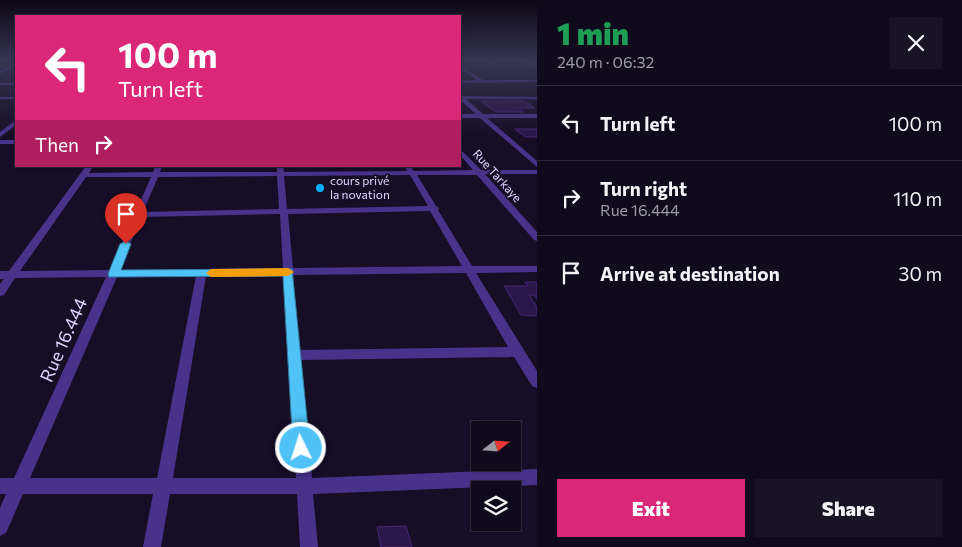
<!DOCTYPE html>
<html lang="en">
<head>
<meta charset="utf-8">
<style>
	:root { --surface:#100a1d; --page:#191326; --text:#f1f3f6; --muted:#9c9aa4; --line:#302b3b; --accent:#db2777 }
	body { margin:0; font-family:Commissioner,sans-serif; background:var(--page); color:var(--text); height:100vh; display:flex; flex-direction:column; font-size:19px; white-space:nowrap }
	* { box-sizing:border-box; margin:0 }
	p { font-size:16px; color:var(--muted) }
	.icon { flex:none; width:28px; height:28px; fill:none; stroke:currentColor; stroke-width:2; stroke-linecap:round; stroke-linejoin:round }
	.map { position:relative; flex:1; overflow:hidden }
	.side { display:flex; flex-direction:column; background:var(--surface); width:425px }
	.side>* { flex:none }
	.guide { position:absolute; left:15px; top:15px; width:446px; height:152px; border-radius:0px; box-shadow:0 1px 4px #0004,0 0 0 1px var(--line); background:#db2777; color:#fff; overflow:hidden }
	.needle { width:32px; rotate:73deg }
	.buttons { position:absolute; left:471px; top:421px; display:grid; gap:10px }
	.buttons a { display:grid; place-items:center; width:50px; height:50px; border-radius:0px; background:var(--surface); box-shadow:0 1px 4px #0004,0 0 0 1px var(--line); font-size:25px }
	.pin { position:absolute; display:grid; place-items:center; width:42px; height:42px; color:#fff; margin:-51px -21px; border-radius:50% 50% 50% 0; rotate:-45deg; box-shadow:0 0 5px #0007 }
	.pin .icon { rotate:45deg }
	.me { position:absolute; width:55px; margin:-28px; rotate:356deg; stroke-linejoin:round; filter:drop-shadow(0 0 4px #0008) }
	.turn { display:flex; align-items:center; gap:18px; height:105px; padding:0 20px; font-size:22px }
	.turn .icon { width:65px; height:65px; stroke-width:2.5 }
	.turn b { display:block; font-size:35px; line-height:42px }
	.then { display:flex; align-items:center; height:48px; padding:0 20px; background:#0003; gap:10px; font-size:19px }
	.round { display:grid; place-items:center; flex:none; width:52px; height:52px; border-radius:0px; background:var(--page) }
	.headline { display:flex; align-items:center; justify-content:space-between; height:85px; padding:0 20px }
	h1 { font-size:30px; font-weight:800; line-height:38px; color:#1e9e55 }
	.action { display:flex; gap:10px; margin-top:auto; padding:10px 20px }
	.action a { flex:1; height:58px; border-radius:0px; background:var(--accent); color:#fff; font-size:20px; font-weight:800; line-height:58px; text-align:center }
	.action a+a { background:var(--page); color:var(--text) }
	ul { padding:0; list-style:none }
	li { display:flex; align-items:center; gap:15px; height:75px; padding:0 20px; border-top:1px solid var(--line) }
	li div { flex:1 }
	li b { display:block; font-size:19px }
	li em { font-style:normal }
	main { display:flex; flex:1; min-height:0 }
	.map>svg:first-child { display:block }
</style>
</head>
<body>
<main>
<div class="map">
<svg width="537" height="547" viewBox="0 0 537 547">
	<rect width="100%" height="100%" fill="#160d27"/>
	<!-- building -->
	<path fill="#2b1749" stroke="#472777" d="M481,101H525L535,108H519L524,112H496Z
		M515,129H537V137H525Z
		M525,282H537V299L534,295H529L537,307V316L521,315L504,286H528Z
		M406,526L412,547H381L377,527Z"/>
	<g fill="none" stroke-linecap="round" stroke-linejoin="round">
		<!-- street -->
		<path fill="#48338a" fill-rule="evenodd" d="M486,60H491L499,66L496,67Z
			M520,60H525L537,66V69Z
			M16,63V65L0,74V71Z
			M460,65L483,80H537V82L460,83V81L477,80L460,68Z
			M0,83H16V85H0Z
			M460,96L537,97V99H466L483,114H537V118H487L537,161V167L480,118H460V114H476L460,100Z
			M0,97H16V99H0Z
			M16,120V125L0,137V132Z
			M0,140H16V144H0Z
			M460,149L481,170H537V174H485L537,232V241L534,240L477,175H417L436,206L439,208L438,210L472,266H537V272L476,273L537,371V388L532,386L514,357L301,360L312,478L537,469V485L313,494L318,547H300L297,494H170L161,547H143L153,494H23L6,533L0,536V508L6,494H0V478H14L106,277L15,278L4,295L0,296V284L4,279H0V271H9L86,166H93L89,173L153,172L155,166H162L160,172H277V166H283L284,172L407,171L406,168L408,166L411,167L414,171L473,170L460,155ZM410,175L428,206L287,209L284,176ZM277,176L279,209L143,212L158,177ZM86,177H151L110,270L20,271ZM430,211L462,266L293,268L288,214ZM280,214L283,268L120,270L141,217ZM466,273L508,347L300,350L293,275ZM283,275L296,478H173L206,276ZM196,276L157,478H30L117,277Z"/>
	</g>
	<!-- sky -->
	<linearGradient id="sky" x2="0" y2="1"><stop stop-color="#0c0715"/><stop offset="0.44" stop-color="#363552"/><stop offset="1" stop-color="#363552" stop-opacity="0"/></linearGradient>
	<rect width="537" height="137" fill="url(#sky)"/>
	<!-- route -->
	<path fill="#4fc3f7" stroke="#337fa1" d="M126,241L131,244L121,270L292,269L310,448L307,454L301,457L295,454L293,448L283,276L109,277L108,274L120,244Z"/>
	<!-- slow -->
	<path fill="#f59e0b" d="M288,268L294,272L288,276L211,277L206,273L211,269Z"/>
	<!-- markers -->
	<circle fill="#00b1fd" stroke="#160d27" stroke-width="2" cx="320" cy="188" r="5"/>
	<g text-anchor="middle" stroke-width="4" stroke-linejoin="round" paint-order="stroke">
		<!-- far-street labels -->
		<g font-size="12" fill="#e0d2ff" stroke="#160d27">
			<text transform="translate(497 176) rotate(48)" y="4">Rue Tarkaye</text>
		</g>
		<!-- far-poi labels -->
		<g font-size="12" fill="#e0d2ff" stroke="#160d27" text-anchor="start">
			<text x="330" y="185">cours privé<tspan x="330" dy="14">la novation</tspan></text>
		</g>
		<!-- near-street labels -->
		<g font-size="18" fill="#e0d2ff" stroke="#160d27">
			<text transform="translate(64 340) rotate(-66)" y="6">Rue 16.444</text>
		</g>
	</g>
</svg>
<div class="buttons">
<a><svg class="needle" viewBox="-14 -14 28 28"><path d="M0-13l5 13h-10z" fill="#e53935"/><path d="M0 13l5-13h-10z" fill="#9c9aa4"/></svg></a>
<a><svg class="icon" aria-label="layers" viewBox="0 0 24 24"><path d="M12 4l9 5-9 5-9-5zM3 14l9 5 9-5"/></svg></a>
</div>
<div class="pin" style="left:126px;top:244px;background:#d93025"><svg class="icon" aria-label="arrive" viewBox="0 0 24 24"><path d="M6 21V4h12l-3 4 3 4H6"/></svg></div>
<svg class="me" style="left:301px;top:448px" viewBox="-20 -20 40 40"><circle r="17" fill="#4fc3f7" stroke="#fff" stroke-width="3"/><path d="M0-11L8 9 0 5-8 9z" fill="#fff"/></svg>
<div class="guide">
<div class="turn"><svg class="icon" aria-label="left" viewBox="0 0 24 24"><path d="M17 20v-9H6M10 6l-5 5 5 5"/></svg><div><b>100 m</b>Turn left</div></div>
<div class="then">Then<svg class="icon" aria-label="right" viewBox="0 0 24 24"><path d="M7 20v-9h11M14 6l5 5-5 5"/></svg></div>
</div>
</div>
<section class="side">
<div class="headline"><div><h1>1 min</h1><p>240 m · 06:32</p></div><a class="round"><svg class="icon" aria-label="close" viewBox="0 0 24 24"><path d="M6 6l12 12M18 6L6 18"/></svg></a></div>
<ul>
<li><svg class="icon" aria-label="left" viewBox="0 0 24 24"><path d="M17 20v-9H6M10 6l-5 5 5 5"/></svg><div><b>Turn left</b></div><em>100 m</em></li>
<li><svg class="icon" aria-label="right" viewBox="0 0 24 24"><path d="M7 20v-9h11M14 6l5 5-5 5"/></svg><div><b>Turn right</b><p>Rue 16.444</p></div><em>110 m</em></li>
<li><svg class="icon" aria-label="arrive" viewBox="0 0 24 24"><path d="M6 21V4h12l-3 4 3 4H6"/></svg><div><b>Arrive at destination</b></div><em>30 m</em></li>
</ul>
<div class="action"><a>Exit</a><a>Share</a></div>
</section>
</main>
</body>
</html>
